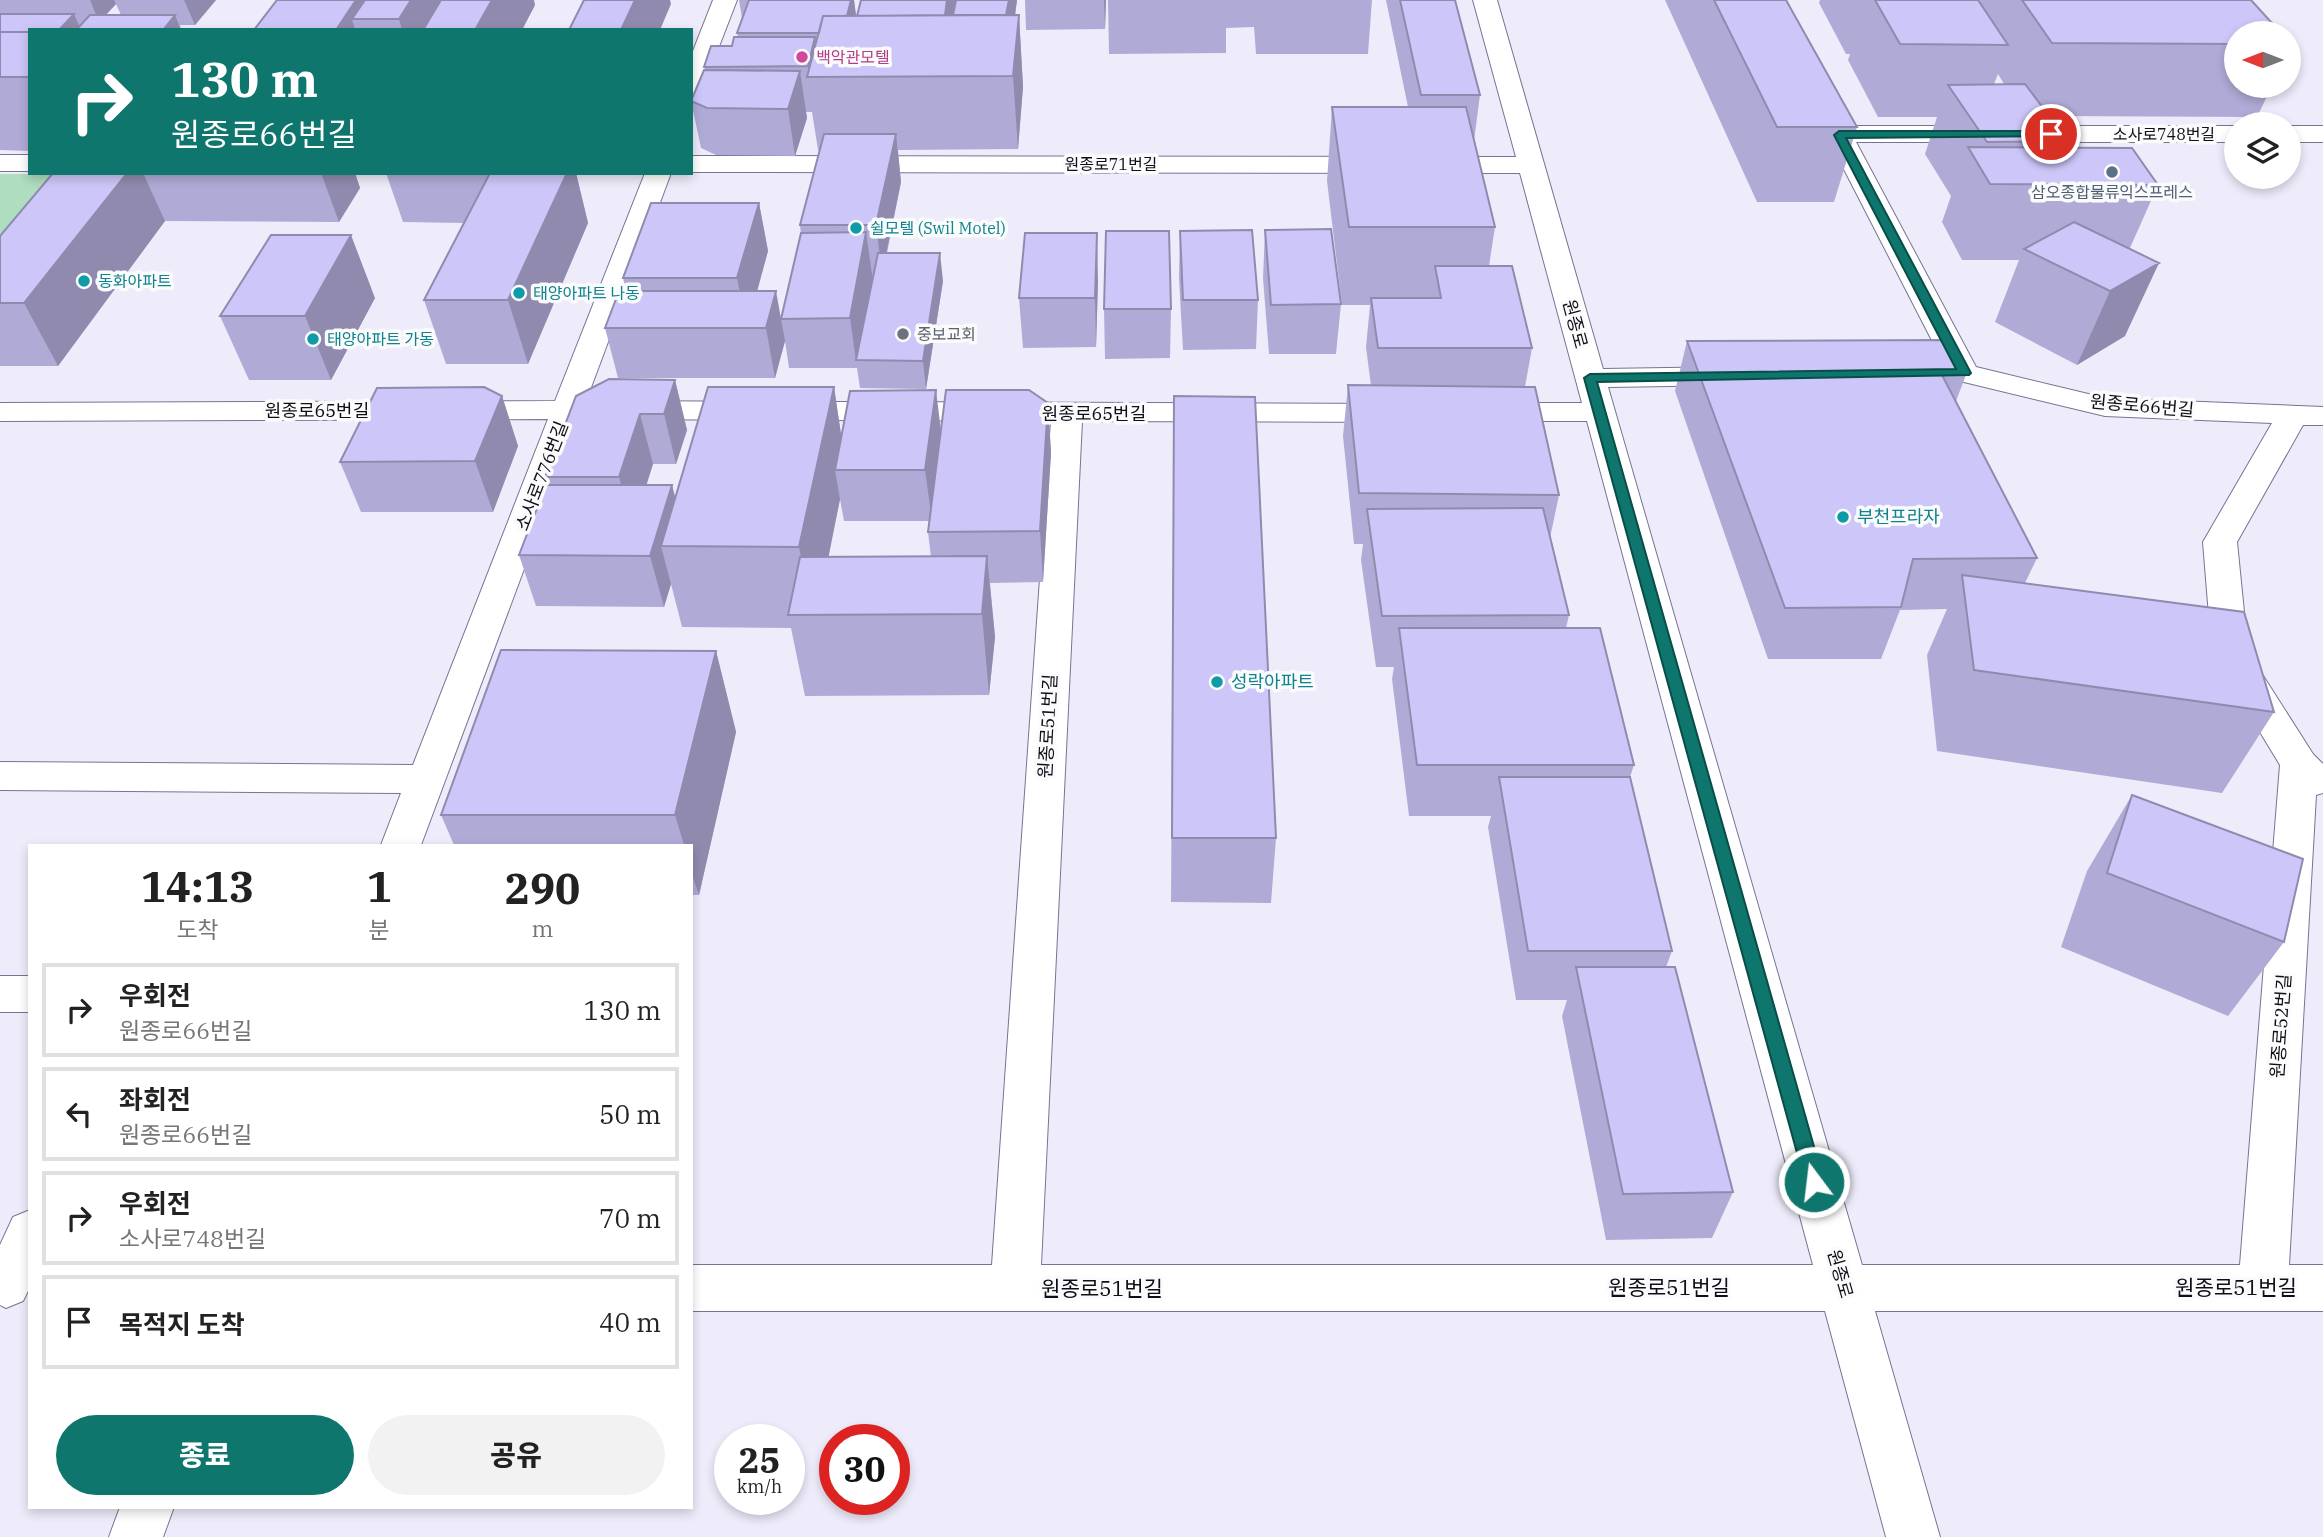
<!DOCTYPE html>
<html lang="ko">
<head>
<meta charset="utf-8">
<style>
	:root { --surface:#fff; --page:#f2f2f2; --text:#222; --muted:#767676; --line:#e0e0e0; --accent:#0f766e }
	body { margin:0; font-family:"IBM Plex Serif","Noto Sans KR",serif; background:var(--page); color:var(--text); height:100vh; display:flex; flex-direction:column; font-size:26px; white-space:nowrap }
	* { box-sizing:border-box; margin:0 }
	p { font-size:23px; color:var(--muted) }
	.icon { flex:none; width:38px; height:38px; fill:none; stroke:currentColor; stroke-width:2; stroke-linecap:round; stroke-linejoin:round }
	.map { position:relative; flex:1; overflow:hidden }
	.sheet { position:absolute; left:28px; top:844px; width:665px; height:665px; display:flex; flex-direction:column; background:var(--surface); border-radius:0px; box-shadow:0 4px 10px #0003 }
	.sheet>* { flex:none }
	.guide { position:absolute; left:28px; top:28px; width:665px; height:147px; border-radius:0px; box-shadow:0 4px 10px #0003; background:#0f766e; color:#fff; overflow:hidden }
	.needle { width:46px; rotate:270deg }
	.fabs { position:absolute; left:2224px; top:21px; display:grid; gap:14px }
	.fabs a { display:grid; place-items:center; width:77px; height:77px; border-radius:50%; background:var(--surface); box-shadow:0 4px 10px #0003; font-size:35px }
	.speed { position:absolute; left:714px; top:1424px; display:flex; gap:14px; font-size:35px; font-weight:700; text-align:center }
	.speed>* { display:grid; place-content:center; width:91px; height:91px; border-radius:50%; background:var(--surface); box-shadow:0 4px 10px #0003; line-height:1 }
	.speed small { font-size:18px; font-weight:400 }
	.speed .limit { border:10px solid #d22; background:#fff; color:#111 }
	.pin { position:absolute; display:grid; place-items:center; width:60px; height:60px; color:#fff; margin:-30px; border:4px solid #fff; border-radius:50%; box-shadow:0 2px 7px #0007 }
	.me { position:absolute; width:77px; margin:-38px; rotate:345deg; stroke-linejoin:round; filter:drop-shadow(0 0 5px #0008) }
	.turn { display:flex; align-items:center; gap:24px; height:147px; padding:0 28px; font-size:32px }
	.turn .icon { width:91px; height:91px; stroke-width:2.5 }
	.turn b { display:block; font-size:49px; line-height:60px }
	.eta { display:flex; justify-content:space-evenly; align-items:center; height:119px; text-align:center }
	.eta b { font-size:42px; font-weight:800; line-height:49px }
	.primary-button { display:flex; gap:14px; margin-top:auto; padding:14px 28px }
	.primary-button a { flex:1; height:80px; border-radius:42px; background:var(--accent); color:#fff; font-size:28px; font-weight:800; line-height:80px; text-align:center }
	.primary-button a+a { background:var(--page); color:var(--text) }
	ul { padding:0; list-style:none }
	li { display:flex; align-items:center; gap:21px; height:94px; margin:0 14px 10px; padding:0 14px; border:4px solid var(--line); border-radius:0px }
	li div { flex:1 }
	li b { display:block; font-size:26px }
	li em { font-style:normal }
	.map>svg:first-child { display:block }
</style>
</head>
<body>
<div class="map">
<svg width="2323" height="1537" viewBox="0 0 2323 1537">
	<rect width="100%" height="100%" fill="#eeecfb"/>
	<!-- green -->
	<path fill="#aeddbf" d="M0,174H93L0,289Z"/>
	<g fill="none" stroke-linecap="round" stroke-linejoin="round">
		<!-- minor casing -->
		<g stroke="#777393" stroke-width="2">
			<path id="minor" d="M713,0H737L703,88L700,93L691,95V56Z
				M1473,0H1497L1603,369L1731,367L1742,370L1746,376L1742,382L1731,385L1608,387L1862,1265H2240L2280,765L2212,653L2203,542L2272,423L2105,416L1964,382L1903,379L1899,373L1903,367L1944,364L1811,105L1815,100H1833L1848,126H2236V142H1856L1976,367L2105,398L2323,407V425H2303L2237,542L2248,652L2313,754L2323,764V793L2316,795L2289,1265H2323V1311H1875L1940,1537H1886L1825,1311H691V1265H992L1051,421L580,419L421,845H381L401,793L0,790V762L413,765L548,419L0,421V403L555,401L645,173H671L586,401L1398,404L1409,406L1414,413L1409,420L1398,422L1082,421L1041,1265H1813L1587,421H1490L1479,419L1474,412L1479,405L1490,403H1582L1520,173L691,172V156L1516,157Z
				M2289,126H2323V142H2289Z
				M0,155H30V171H0Z
				M0,976H30V1012H0Z
				M30,1210V1287L23,1301L6,1308L0,1305V1245L13,1217Z
				M120,1507H174L163,1537H109Z"/>
		</g>
		<!-- minor -->
		<use href="#minor" fill="#fff" fill-rule="evenodd"/>
	</g>
	<!-- wall -->
	<path fill="#b0abd6" fill-rule="evenodd" d="M0,0H216L195,25H180L181,30H30V151L0,150ZM116,4L121,15H106Z
		M277,0L535,5L522,30H254Z
		M739,0H854L856,16H857L861,0H1017L1015,15H1019L1023,87L1018,149L898,150L901,182L887,253L943,281L926,389L860,388L857,368H789L785,341L775,378H618L605,328L626,291L623,278L759,203L768,251L757,291L781,318L801,234L800,225L820,150H818L812,112H806L807,118L795,156L716,155L701,148L691,101L705,70L704,67L732,46L738,37L737,33L742,18Z
		M1025,0H1106L1105,29L1026,30Z
		M1108,0H1372L1368,54H1256L1254,27L1226,28V53L1109,54Z
		M1386,0H1455L1480,95L1474,141L1495,227L1489,266L1532,348L1525,387L1559,495L1550,538L1569,615L1566,628L1634,765L1630,777L1672,951L1666,967L1733,1192L1712,1238L1606,1240L1562,1016L1567,1000H1516L1488,827L1491,816H1409L1392,679L1394,667H1376L1361,560L1363,544H1354L1343,436L1348,385L1371,386L1366,347L1370,305H1342L1327,181L1332,107H1408Z
		M1665,0H1786L1857,127L1834,202H1757Z
		M1820,0H2251L2236,33V86H2272L2257,117L2050,116L2068,141L2066,147L2158,185L2130,248L2125,336L2077,365L1995,322L2019,260H1962L1942,222L1951,196L1925,154L1937,117H1878L1848,60L1850,54H1846L1819,3ZM1998,74L2004,84H1994Z
		M53,173H355L360,188L339,222L165,221L58,366H0V236Z
		M386,173H576L588,223L528,364H446L424,300L464,223L403,222Z
		M1265,230L1341,304L1336,354H1269L1263,278Z
		M1180,231L1258,300L1256,349L1183,350L1179,279Z
		M1098,281L1096,347L1023,348L1019,298Z
		M375,298L331,380H249L220,316Z
		M1104,309H1171L1170,358L1105,359Z
		M1687,341L1966,375L1956,401L2037,558L2025,583L2274,712L2222,793L1937,751L1927,655L1947,609L1900,610L1881,659H1768L1675,391Z
		M675,380L687,430L676,464H653L646,485H672L675,498L834,387L841,436L941,429L1048,403L1051,453L1043,582L990,583L995,637L989,695L805,696L791,628L682,627L671,584L664,607L536,606L519,555L548,485L545,477ZM840,499L844,521H929L928,532L931,557H828Z
		M502,396L518,446L493,512H361L340,462Z
		M1174,396L1276,838L1271,903L1171,902Z
		M716,651L736,732L699,895H691V845H454L441,815Z
		M2132,795L2284,942L2228,1016L2061,947L2087,871Z"/>
	<!-- shaded-wall -->
	<path fill="#908bae" d="M90,0H114L116,4L99,22Z
		M184,0H216L195,25Z
		M356,0H368L352,19L355,30H336Z
		M411,0H453L434,30H402L399,19Z
		M492,0H534L535,5L522,30H475Z
		M635,0H670L671,4L660,30H621Z
		M851,0H854L858,31L856,49L848,78L842,33Z
		M947,0H959L954,31H942Z
		M1009,0H1017L1007,77L1004,31Z
		M1104,0H1106L1105,29Z
		M74,14L81,30H59Z
		M175,15L181,30H163Z
		M1019,15L1023,87L1018,149L1013,76Z
		M815,37L820,77H809L808,66Z
		M800,71L807,118L795,156L788,109Z
		M896,134L901,182L882,274L876,225Z
		M127,173H143L165,221L58,366L24,303Z
		M321,173H355L360,188L339,222Z
		M545,173H576L588,223L528,364L508,300Z
		M759,203L768,251L747,328L737,278Z
		M866,232L873,281L856,360L857,368L850,318Z
		M1097,233L1098,281L1096,347L1095,298Z
		M351,235L375,298L331,380L305,316Z
		M940,253L943,281L926,389L923,361Z
		M2159,263L2125,336L2077,365L2110,291Z
		M776,291L785,341L775,378L766,328Z
		M675,380L687,430L676,464L664,414Z
		M834,387L846,467L835,470L840,499L817,615H812L799,547Z
		M936,390L942,440L932,521L925,470Z
		M502,396L518,446L493,512L475,461Z
		M1048,403L1051,453L1043,582L1040,531Z
		M640,414L653,464L633,528L619,477Z
		M672,485L685,536L661,546L671,584L664,607L650,556Z
		M987,556L995,637L989,695L982,614Z
		M716,651L736,732L699,895L691,871V845H684L675,815Z"/>
	<!-- building -->
	<path fill="#cdc7f9" stroke="#908bae" stroke-width="2" d="M277,0H356L336,30H254Z
		M365,0H411L399,19H352Z
		M441,0H492L475,30H423Z
		M584,0H635L621,30H569Z
		M749,0H851L847,16H823L819,33H737Z
		M861,0H947L945,15L857,16Z
		M956,0H1009L1006,15H953Z
		M1400,0H1455L1480,95H1421Z
		M1714,0H1786L1857,127H1777Z
		M1875,0H1978L2008,45L1900,44Z
		M2022,0H2251L2281,33H2236V44L2052,43Z
		M0,14H74L59,30H30V32H0Z
		M90,15H175L163,30H76Z
		M1019,15L1013,76L807,77L823,16Z
		M0,32H30V77H0Z
		M734,37H815L808,66L704,67L711,46H732Z
		M704,70L800,71L788,109L707,108L691,101Z
		M2025,84L2068,141L1987,142L1948,85Z
		M1332,107H1466L1495,227H1349Z
		M824,134H896L876,225H800Z
		M1968,147L2132,148L2158,185L1990,184Z
		M53,173H127L24,303H0V236Z
		M490,173H567L508,300H424Z
		M651,203H759L737,278H623Z
		M2074,222L2159,263L2110,291L2024,249Z
		M1331,229L1341,304L1271,305L1265,230Z
		M1252,230L1258,300H1183L1180,231Z
		M1106,231H1169L1171,309H1104Z
		M866,232L850,318L781,319L801,233Z
		M1025,233H1097L1095,298H1019Z
		M271,235H351L305,316H220Z
		M878,253H940L923,361L856,360Z
		M1435,266H1512L1532,348H1378L1371,298H1441Z
		M619,291H776L766,328H605Z
		M1947,340L1966,375H1942L2037,558L1913,559L1901,607L1785,608L1687,341Z
		M609,379L675,380L664,414H640L619,477H545L576,396Z
		M1348,385L1535,387L1559,495L1359,493Z
		M484,387L502,396L475,461L340,462L377,388Z
		M708,387H834L799,547L661,546Z
		M936,390L925,470H835L850,391Z
		M946,390H1029L1048,403L1040,531L928,532Z
		M1174,396L1255,397L1276,838H1172Z
		M546,485H672L650,556L519,555Z
		M1543,508L1569,615L1382,616L1367,509Z
		M987,556L982,614L788,615L800,557Z
		M1962,575L2244,612L2274,712L1974,670Z
		M1399,628H1600L1634,765H1417Z
		M501,650L716,651L675,815H441Z
		M1499,777H1630L1672,951H1528Z
		M2132,795L2303,859L2284,942L2107,873Z
		M1576,967H1675L1733,1192L1623,1194Z"/>
	<!-- route -->
	<path fill="#0f766e" stroke="#0a4d48" stroke-width="2" d="M2051,131L2055,132V136L1846,138L1971,373L1969,375L1597,382L1824,1182L1821,1188L1814,1190L1807,1188L1805,1182L1584,378L1590,374L1956,369L1834,135L1839,131Z"/>
	<!-- markers -->
	<circle fill="#d1479c" stroke="#fbfbfb" stroke-width="2.5" cx="802" cy="57" r="7"/>
	<circle fill="#5c6f8a" stroke="#fbfbfb" stroke-width="2.5" cx="2112" cy="172" r="7"/>
	<g fill="#0f9aa8" stroke="#fbfbfb" stroke-width="2.5">
		<circle cx="856" cy="228" r="7"/>
		<circle cx="84" cy="281" r="7"/>
		<circle cx="519" cy="293" r="7"/>
		<circle cx="313" cy="339" r="7"/>
		<circle cx="1843" cy="517" r="7"/>
		<circle cx="1217" cy="682" r="7"/>
	</g>
	<circle fill="#6b7280" stroke="#fbfbfb" stroke-width="2.5" cx="903" cy="334" r="7"/>
	<g text-anchor="middle" stroke-width="7" stroke-linejoin="round" paint-order="stroke">
		<!-- far-hotel labels -->
		<g font-size="16" fill="#b23c85" stroke="#fbfbfb" text-anchor="start">
			<text x="816" y="63">백악관모텔</text>
		</g>
		<!-- far-street labels -->
		<g font-size="16" fill="#0f0d19" stroke="#fbfbfb">
			<text x="2164" y="140">소사로748번길</text>
			<text x="1111" y="170">원종로71번길</text>
		</g>
		<!-- far-service labels -->
		<g font-size="16" fill="#4e5e75" stroke="#fbfbfb">
			<text x="2112" y="198">삼오종합물류익스프레스</text>
		</g>
		<!-- far-culture labels -->
		<g font-size="16" fill="#0d838f" stroke="#fbfbfb" text-anchor="start">
			<text x="870" y="234">쉴모텔 (Swil Motel)</text>
			<text x="98" y="287">동화아파트</text>
			<text x="533" y="299">태양아파트 나동</text>
			<text x="327" y="345">태양아파트 가동</text>
		</g>
		<!-- far-worship labels -->
		<g font-size="16" fill="#5b616d" stroke="#fbfbfb" text-anchor="start">
			<text x="917" y="340">중보교회</text>
		</g>
		<!-- street labels -->
		<g font-size="18" fill="#0f0d19" stroke="#fbfbfb">
			<text transform="translate(1575 324) rotate(75)" y="6">원종로</text>
			<text transform="translate(2142 406) rotate(5)" y="6">원종로66번길</text>
			<text x="317" y="417">원종로65번길</text>
			<text x="1094" y="420">원종로65번길</text>
			<text transform="translate(542 476) rotate(-69)" y="6">소사로776번길</text>
			<text transform="translate(1048 726) rotate(-87)" y="6">원종로51번길</text>
			<text transform="translate(2281 1026) rotate(-86)" y="6">원종로52번길</text>
			<text transform="translate(1840 1274) rotate(74)" y="6">원종로</text>
		</g>
		<!-- culture labels -->
		<g font-size="18" fill="#0d838f" stroke="#fbfbfb" text-anchor="start">
			<text x="1857" y="523">부천프라자</text>
			<text x="1231" y="688">성락아파트</text>
		</g>
		<!-- near-street labels -->
		<g font-size="21" fill="#0f0d19" stroke="#fbfbfb">
			<text x="1669" y="1295">원종로51번길</text>
			<text x="2236" y="1295">원종로51번길</text>
			<text x="1102" y="1296">원종로51번길</text>
		</g>
	</g>
</svg>
<div class="fabs">
<a><svg class="needle" viewBox="-14 -14 28 28"><path d="M0-13l5 13h-10z" fill="#e53935"/><path d="M0 13l5-13h-10z" fill="#767676"/></svg></a>
<a><svg class="icon" aria-label="layers" viewBox="0 0 24 24"><path d="M12 4l9 5-9 5-9-5zM3 14l9 5 9-5"/></svg></a>
</div>
<div class="speed"><div>25<small>km/h</small></div><div class="limit">30</div></div>
<div class="pin" style="left:2051px;top:134px;background:#d93025"><svg class="icon" aria-label="arrive" viewBox="0 0 24 24"><path d="M6 21V4h12l-3 4 3 4H6"/></svg></div>
<svg class="me" style="left:1814px;top:1182px" viewBox="-20 -20 40 40"><circle r="17" fill="#0f766e" stroke="#fff" stroke-width="3"/><path d="M0-11L8 9 0 5-8 9z" fill="#fff"/></svg>
<div class="guide">
<div class="turn"><svg class="icon" aria-label="right" viewBox="0 0 24 24"><path d="M7 20v-9h11M14 6l5 5-5 5"/></svg><div><b>130 m</b>원종로66번길</div></div>
</div>
<section class="sheet">
<div class="eta">
<div><b>14:13</b><p>도착</p></div>
<div><b>1</b><p>분</p></div>
<div><b>290</b><p>m</p></div>
</div>
<ul>
<li><svg class="icon" aria-label="right" viewBox="0 0 24 24"><path d="M7 20v-9h11M14 6l5 5-5 5"/></svg><div><b>우회전</b><p>원종로66번길</p></div><em>130 m</em></li>
<li><svg class="icon" aria-label="left" viewBox="0 0 24 24"><path d="M17 20v-9H6M10 6l-5 5 5 5"/></svg><div><b>좌회전</b><p>원종로66번길</p></div><em>50 m</em></li>
<li><svg class="icon" aria-label="right" viewBox="0 0 24 24"><path d="M7 20v-9h11M14 6l5 5-5 5"/></svg><div><b>우회전</b><p>소사로748번길</p></div><em>70 m</em></li>
<li><svg class="icon" aria-label="arrive" viewBox="0 0 24 24"><path d="M6 21V4h12l-3 4 3 4H6"/></svg><div><b>목적지 도착</b></div><em>40 m</em></li>
</ul>
<div class="primary-button"><a>종료</a><a>공유</a></div>
</section>
</div>
</body>
</html>
